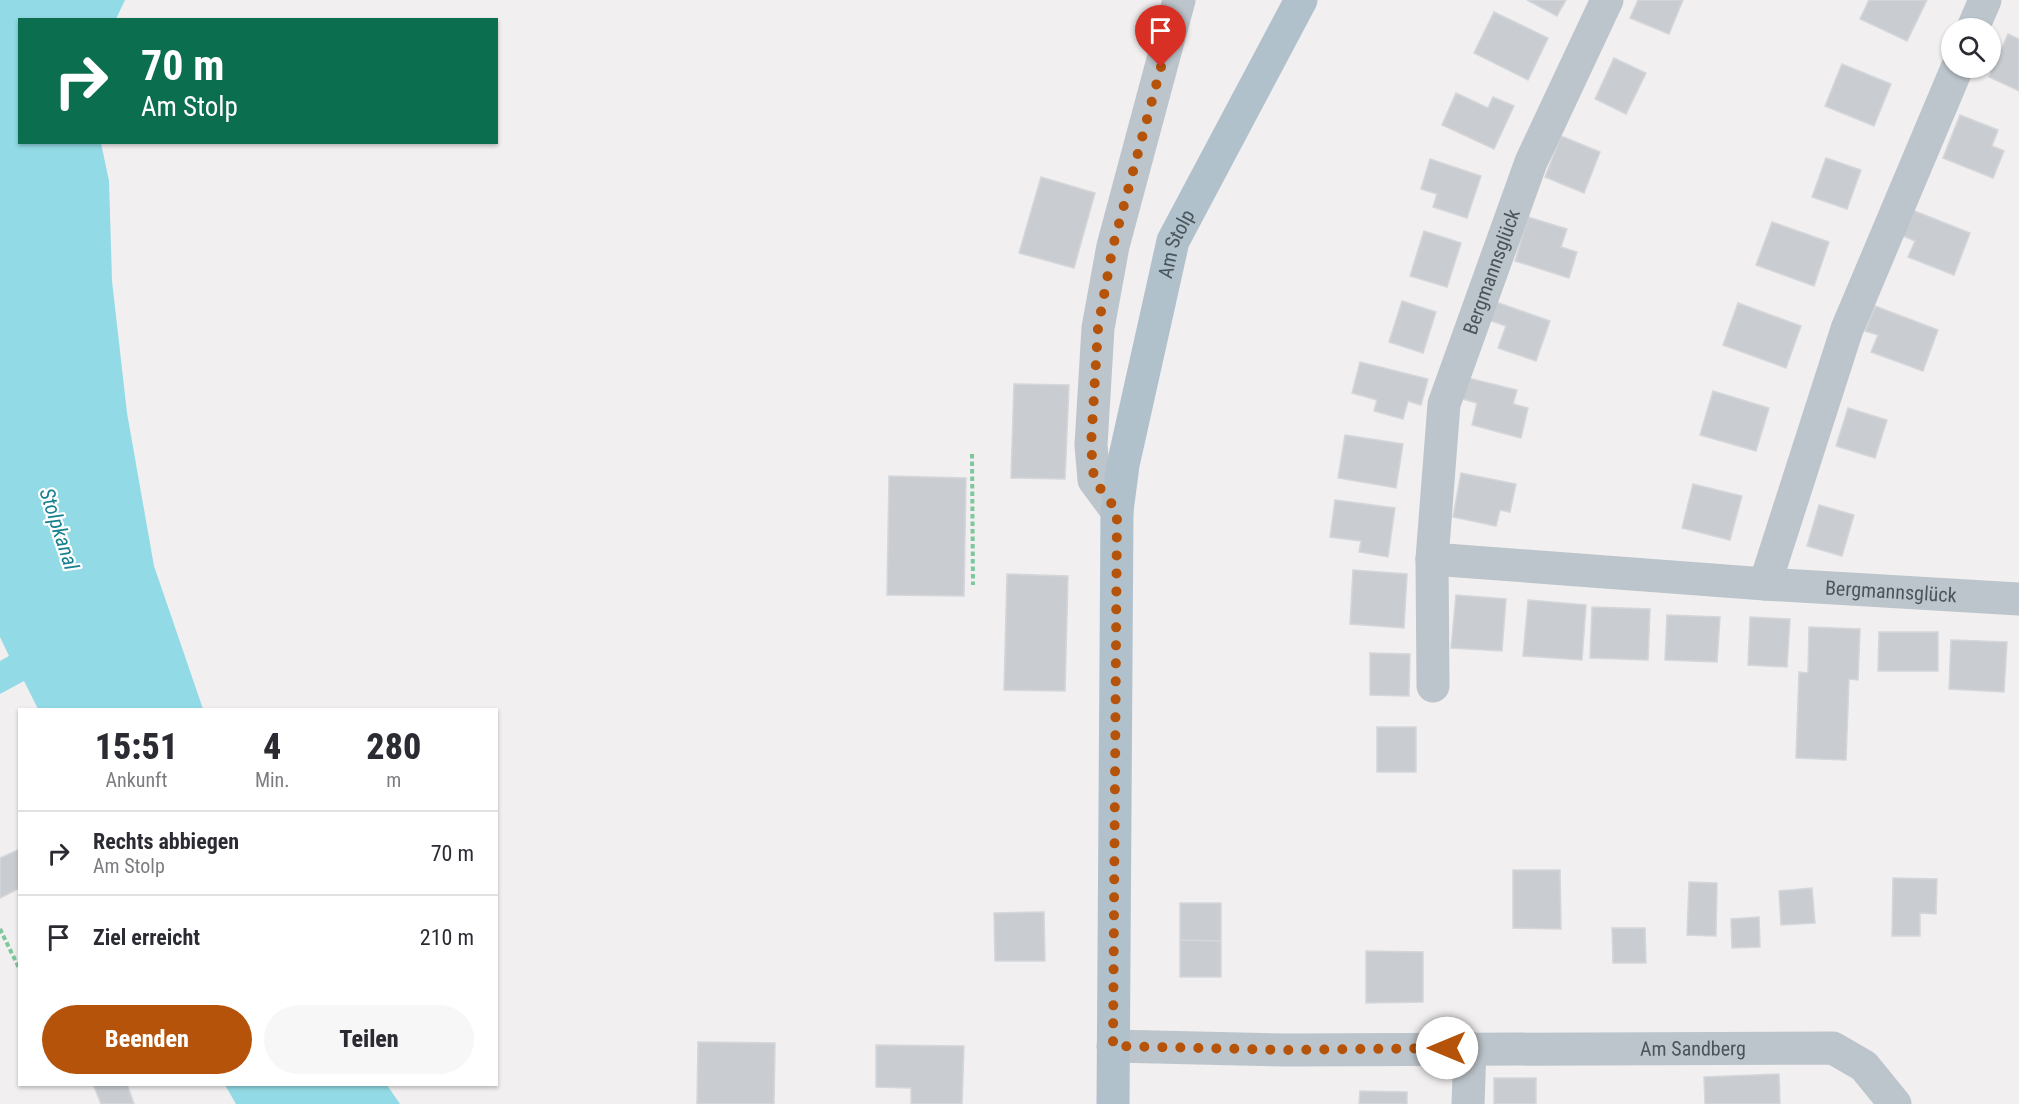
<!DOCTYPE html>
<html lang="de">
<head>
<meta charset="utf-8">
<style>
	:root { --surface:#fff; --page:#f7f7f7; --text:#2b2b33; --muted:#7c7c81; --line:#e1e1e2; --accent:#b45309 }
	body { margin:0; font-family:"Roboto Condensed",sans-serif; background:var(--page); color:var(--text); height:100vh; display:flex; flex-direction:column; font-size:22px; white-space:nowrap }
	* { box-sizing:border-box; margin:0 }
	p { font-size:20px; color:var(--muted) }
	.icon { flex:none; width:33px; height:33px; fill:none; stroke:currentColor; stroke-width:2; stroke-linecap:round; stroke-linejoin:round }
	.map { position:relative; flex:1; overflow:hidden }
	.details { position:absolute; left:18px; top:708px; width:480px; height:378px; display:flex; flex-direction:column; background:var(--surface); border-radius:0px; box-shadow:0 2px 4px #0004 }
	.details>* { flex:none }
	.hud { position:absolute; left:18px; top:18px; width:480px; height:126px; border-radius:0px; box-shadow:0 2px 4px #0004; background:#0b6e4f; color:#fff; overflow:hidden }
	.buttons { position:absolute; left:1941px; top:18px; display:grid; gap:12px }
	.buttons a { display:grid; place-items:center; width:60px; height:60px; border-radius:50%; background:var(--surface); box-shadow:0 2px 4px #0004; font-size:30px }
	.pin { position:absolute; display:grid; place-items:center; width:51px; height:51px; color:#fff; margin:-62px -26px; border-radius:50% 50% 50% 0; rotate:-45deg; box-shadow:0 0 6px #0007 }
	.pin .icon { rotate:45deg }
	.me { position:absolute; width:66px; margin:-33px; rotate:270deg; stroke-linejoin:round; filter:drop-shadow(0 0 4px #0008) }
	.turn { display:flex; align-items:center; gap:21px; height:126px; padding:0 24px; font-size:27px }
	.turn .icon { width:78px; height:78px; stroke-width:2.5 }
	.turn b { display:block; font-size:42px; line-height:51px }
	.eta { display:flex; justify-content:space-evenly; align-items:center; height:102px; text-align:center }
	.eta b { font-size:36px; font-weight:800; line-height:42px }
	.action { display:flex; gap:12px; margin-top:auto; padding:12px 24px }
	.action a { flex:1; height:69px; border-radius:36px; background:var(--accent); color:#fff; font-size:24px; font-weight:800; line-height:69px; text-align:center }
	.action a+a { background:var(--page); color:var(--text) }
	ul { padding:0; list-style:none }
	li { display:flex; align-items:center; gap:18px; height:84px; padding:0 24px; border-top:2px solid var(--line) }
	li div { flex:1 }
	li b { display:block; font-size:22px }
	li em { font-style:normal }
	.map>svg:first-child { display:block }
</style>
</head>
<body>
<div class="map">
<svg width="2019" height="1104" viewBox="0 0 2019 1104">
	<rect width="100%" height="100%" fill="#f1efef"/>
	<!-- water -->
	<path fill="#92dae5" d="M0,0H125L116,19L20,20V142L101,143L109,181L112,281L127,413L154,566L203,709H38L24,681L0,694V661L9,656L0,637Z
		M225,1085H387L400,1104H236Z"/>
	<!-- building -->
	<path fill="#c9cdd1" stroke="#d4d6da" stroke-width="1.5" d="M1527,0H1566L1557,16Z
		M1638,0H1683L1669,34L1630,18Z
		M1869,0H1927L1907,41L1860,19Z
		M1494,12L1548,38L1528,80L1474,53Z
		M2008,34L2019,39V91L1989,77Z
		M1614,58L1646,73L1626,114L1595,99Z
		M1842,64L1891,84L1874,126L1825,106Z
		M1456,93L1488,108L1493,97L1514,106L1494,149L1442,125Z
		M1960,115L1998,130L1992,146L2004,151L1993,178L1943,158Z
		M1561,136L1600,152L1584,193L1545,177Z
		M1826,158L1861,170L1847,209L1812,197Z
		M1430,159L1481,176L1467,218L1433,207L1437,194L1421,189Z
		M1041,177L1095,193L1074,268L1019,253Z
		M1912,210L1970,233L1954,275L1908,257L1915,241L1901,235Z
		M1528,217L1567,229L1561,247L1577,252L1569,278L1515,261Z
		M1772,222L1829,242L1814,286L1756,265Z
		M1424,231L1461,243L1447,287L1410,276Z
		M1402,301L1436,312L1423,353L1389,342Z
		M1493,301L1550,321L1536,361L1498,348L1506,326L1486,319Z
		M1738,303L1801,326L1786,368L1723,345Z
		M1875,306L1938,330L1923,371L1871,352L1878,335L1865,331Z
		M1360,362L1428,379L1421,405L1408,401L1403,419L1374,411L1377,400L1352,393Z
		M1468,378L1517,390L1513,404L1528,408L1521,438L1472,425L1477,403L1462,399Z
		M1014,384L1069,385L1065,479L1011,478Z
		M1713,391L1769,408L1756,451L1700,435Z
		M1848,408L1887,420L1875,458L1836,446Z
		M1345,435L1403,444L1396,488L1338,478Z
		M1461,473L1516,484L1510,512L1500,510L1496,526L1453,517Z
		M889,476L966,478L964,596L887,595Z
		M1693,484L1742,496L1730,540L1682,528Z
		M1335,500L1395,508L1388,557L1359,552L1361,541L1330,537Z
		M1819,505L1854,515L1842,556L1807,546Z
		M1353,570L1407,574L1404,628L1350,624Z
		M1007,574L1068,576L1065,691L1004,690Z
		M1456,595L1506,599L1502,651L1451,648Z
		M1528,600L1586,605L1582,660L1523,656Z
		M1592,607L1650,609L1648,660L1590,658Z
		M1667,615L1720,617L1717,662L1665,660Z
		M1750,617L1790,619L1787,667L1748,665Z
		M1809,627L1860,629L1858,680L1849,679L1846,760L1796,758L1799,672L1808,673Z
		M1879,632H1938V671H1878Z
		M1951,640L2007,642L2004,692L1949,689Z
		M1370,653L1410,654L1409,696L1370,695Z
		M1377,727H1416V772H1377Z
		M20,849V888L0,898V858Z
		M1513,870H1560L1561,929L1513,928Z
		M1893,878L1937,879L1936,914L1920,913V936H1892Z
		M1689,882L1717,883L1716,936L1687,935Z
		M1812,888L1815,923L1781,925L1779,891Z
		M1180,903H1221V941L1180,940Z
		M1044,912L1045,961H995L994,913Z
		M1759,917L1760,947L1732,948L1731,919Z
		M1612,928H1645L1646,963H1613Z
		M1180,940L1221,941V977H1180Z
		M1366,951L1423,952V1002L1366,1003Z
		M698,1042L775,1043L774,1104H697Z
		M876,1045L964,1046L962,1104H911V1088L876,1087Z
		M1779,1074L1780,1104H1705L1704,1077Z
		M1494,1078H1536V1104H1494Z
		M93,1084H127L134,1104H101Z
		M1360,1091L1407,1092V1104H1359Z"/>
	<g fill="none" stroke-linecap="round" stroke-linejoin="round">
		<!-- path -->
		<path stroke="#7cc79c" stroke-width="4" stroke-dasharray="4.5 3" stroke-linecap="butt" d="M972,454L973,585
			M0,929L20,970"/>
		<!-- minor -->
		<g stroke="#bcc5cb" stroke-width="33">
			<path d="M1973,28L1985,0"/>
			<path d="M1117,511L1094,480L1091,445L1098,328L1113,246L1179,0"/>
			<path id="s1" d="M1432,559L1765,584L2019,599"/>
			<path d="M1765,584L1847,329L1957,68"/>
			<path id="s2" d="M1433,686L1432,559L1444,404L1531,162L1607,0"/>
			<path id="s3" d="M1113,1046L1286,1050L1833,1048L1864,1066L1895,1104"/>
			<path d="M1468,1104L1470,1048"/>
		</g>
		<!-- major -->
		<path stroke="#b1c1cc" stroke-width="33" id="s4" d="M1113,1104L1117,511L1123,465L1173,241L1301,0"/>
	</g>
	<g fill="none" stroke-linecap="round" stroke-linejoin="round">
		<!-- route -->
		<path stroke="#b45309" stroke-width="10" stroke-dasharray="0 18" d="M1161,67L1113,246L1098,328L1091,445L1094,480L1117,511L1113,1046L1286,1050L1447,1048"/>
	</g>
	<g text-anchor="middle" stroke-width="4.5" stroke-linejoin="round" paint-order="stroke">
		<!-- street labels -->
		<g font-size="20" fill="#49545b" stroke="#fff">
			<text dy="7" stroke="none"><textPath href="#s4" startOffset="867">Am Stolp</textPath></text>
			<text dy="7" stroke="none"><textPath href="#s2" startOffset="423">Bergmannsglück</textPath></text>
			<text dy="7" stroke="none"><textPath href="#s1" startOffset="460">Bergmannsglück</textPath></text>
			<text dy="7" stroke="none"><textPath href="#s3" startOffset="580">Am Sandberg</textPath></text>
		</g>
		<!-- water labels -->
		<g font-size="21" font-style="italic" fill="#178191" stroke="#fff">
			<text transform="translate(59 529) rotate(72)" y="7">Stolpkanal</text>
		</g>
	</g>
</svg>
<div class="buttons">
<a><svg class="icon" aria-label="search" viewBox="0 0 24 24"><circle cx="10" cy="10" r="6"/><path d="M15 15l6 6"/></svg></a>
</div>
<div class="pin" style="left:1161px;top:67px;background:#d93025"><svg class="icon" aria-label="arrive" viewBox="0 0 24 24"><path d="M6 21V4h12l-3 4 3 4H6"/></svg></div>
<svg class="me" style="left:1447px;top:1048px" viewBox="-20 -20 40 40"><circle r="19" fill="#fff"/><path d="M0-13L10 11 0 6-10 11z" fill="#b45309"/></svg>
<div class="hud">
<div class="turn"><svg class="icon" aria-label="right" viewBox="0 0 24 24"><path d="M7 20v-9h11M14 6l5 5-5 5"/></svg><div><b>70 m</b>Am Stolp</div></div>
</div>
<section class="details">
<div class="eta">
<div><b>15:51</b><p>Ankunft</p></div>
<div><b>4</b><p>Min.</p></div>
<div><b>280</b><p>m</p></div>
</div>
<ul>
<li><svg class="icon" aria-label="right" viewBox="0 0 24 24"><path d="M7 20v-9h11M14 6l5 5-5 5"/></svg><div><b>Rechts abbiegen</b><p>Am Stolp</p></div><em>70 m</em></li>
<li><svg class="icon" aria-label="arrive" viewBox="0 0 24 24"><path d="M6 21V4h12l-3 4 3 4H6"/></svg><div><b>Ziel erreicht</b></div><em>210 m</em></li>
</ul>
<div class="action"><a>Beenden</a><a>Teilen</a></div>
</section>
</div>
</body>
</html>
